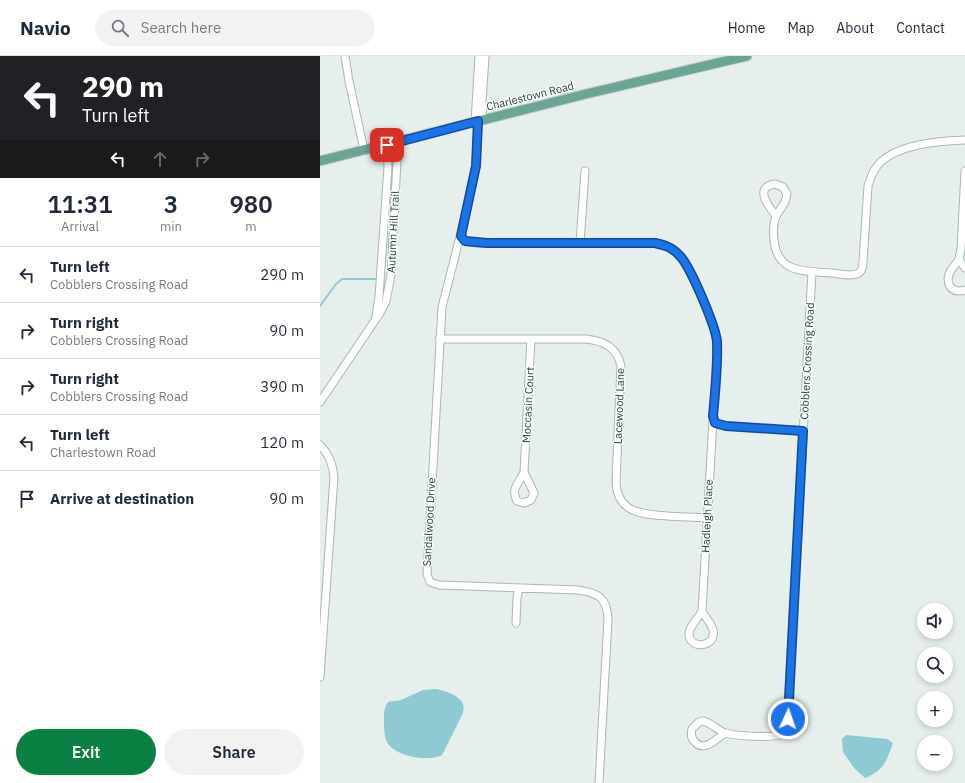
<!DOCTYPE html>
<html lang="en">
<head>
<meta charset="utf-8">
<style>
	:root { --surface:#fff; --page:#f2f2f3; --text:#1f2937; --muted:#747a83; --line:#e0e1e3; --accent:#0b8043 }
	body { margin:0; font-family:"IBM Plex Sans",sans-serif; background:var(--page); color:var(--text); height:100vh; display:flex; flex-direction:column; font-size:15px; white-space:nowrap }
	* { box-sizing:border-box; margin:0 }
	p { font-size:13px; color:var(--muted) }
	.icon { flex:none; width:22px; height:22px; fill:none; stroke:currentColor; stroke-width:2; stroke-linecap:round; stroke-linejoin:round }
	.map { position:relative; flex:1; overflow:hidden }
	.side { display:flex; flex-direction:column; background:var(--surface); width:320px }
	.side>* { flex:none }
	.top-card { background:#202124; color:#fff; overflow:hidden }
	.buttons { position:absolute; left:597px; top:547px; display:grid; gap:8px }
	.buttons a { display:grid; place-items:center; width:36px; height:36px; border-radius:50%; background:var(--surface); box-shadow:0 2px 6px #0003; font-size:20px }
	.pin { position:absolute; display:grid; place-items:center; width:34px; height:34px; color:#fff; margin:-17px; border-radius:8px; box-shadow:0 2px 6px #0006 }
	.me { position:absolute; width:44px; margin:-22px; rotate:3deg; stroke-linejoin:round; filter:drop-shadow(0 0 3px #0008) }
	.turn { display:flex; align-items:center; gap:14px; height:84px; padding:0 16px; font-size:18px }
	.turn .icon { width:52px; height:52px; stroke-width:2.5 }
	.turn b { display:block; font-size:28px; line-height:34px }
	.lanes { display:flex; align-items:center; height:38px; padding:0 16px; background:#0003; justify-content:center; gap:20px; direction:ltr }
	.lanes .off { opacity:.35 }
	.eta { display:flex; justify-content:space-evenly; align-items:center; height:68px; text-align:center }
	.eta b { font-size:24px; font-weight:600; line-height:28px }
	.action { display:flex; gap:8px; margin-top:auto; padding:8px 16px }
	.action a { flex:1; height:46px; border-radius:24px; background:var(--accent); color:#fff; font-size:16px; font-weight:600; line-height:46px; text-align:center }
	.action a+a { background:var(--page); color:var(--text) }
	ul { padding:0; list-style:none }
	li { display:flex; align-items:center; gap:12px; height:56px; padding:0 16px; border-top:1px solid var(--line) }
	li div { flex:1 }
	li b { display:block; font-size:15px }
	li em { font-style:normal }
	header { display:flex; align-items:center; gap:24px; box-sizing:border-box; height:56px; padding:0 20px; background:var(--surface); border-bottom:1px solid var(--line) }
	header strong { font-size:19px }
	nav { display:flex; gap:22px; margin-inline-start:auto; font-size:14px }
	.search { width:280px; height:36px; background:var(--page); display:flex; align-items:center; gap:10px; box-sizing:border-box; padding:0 14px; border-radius:22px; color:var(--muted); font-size:15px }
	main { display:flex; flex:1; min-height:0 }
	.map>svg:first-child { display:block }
</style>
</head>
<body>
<header>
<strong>Navio</strong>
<div class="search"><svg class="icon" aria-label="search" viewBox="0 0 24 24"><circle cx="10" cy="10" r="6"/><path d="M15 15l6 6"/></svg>Search here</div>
<nav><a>Home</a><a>Map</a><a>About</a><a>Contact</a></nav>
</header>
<main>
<section class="side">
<div class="top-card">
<div class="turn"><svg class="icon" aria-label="left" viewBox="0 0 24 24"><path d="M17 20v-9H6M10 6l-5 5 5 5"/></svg><div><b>290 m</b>Turn left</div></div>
<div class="lanes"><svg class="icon" aria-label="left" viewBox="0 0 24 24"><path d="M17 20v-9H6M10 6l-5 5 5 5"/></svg><svg class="icon off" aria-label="ahead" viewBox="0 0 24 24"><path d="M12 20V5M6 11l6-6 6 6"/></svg><svg class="icon off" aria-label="right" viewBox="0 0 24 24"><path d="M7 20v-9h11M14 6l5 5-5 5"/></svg></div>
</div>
<div class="eta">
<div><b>11:31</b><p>Arrival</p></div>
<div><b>3</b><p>min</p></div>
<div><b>980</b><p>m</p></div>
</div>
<ul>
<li><svg class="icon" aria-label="left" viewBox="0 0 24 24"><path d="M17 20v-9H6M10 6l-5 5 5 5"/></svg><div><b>Turn left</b><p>Cobblers Crossing Road</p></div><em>290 m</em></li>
<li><svg class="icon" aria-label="right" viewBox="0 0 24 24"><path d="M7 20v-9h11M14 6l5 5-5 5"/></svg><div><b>Turn right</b><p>Cobblers Crossing Road</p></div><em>90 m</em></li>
<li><svg class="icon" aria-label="right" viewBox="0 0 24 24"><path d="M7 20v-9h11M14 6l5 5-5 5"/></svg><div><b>Turn right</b><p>Cobblers Crossing Road</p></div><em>390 m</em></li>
<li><svg class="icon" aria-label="left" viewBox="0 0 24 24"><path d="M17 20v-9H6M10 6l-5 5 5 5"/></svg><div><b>Turn left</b><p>Charlestown Road</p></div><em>120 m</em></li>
<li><svg class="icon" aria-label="arrive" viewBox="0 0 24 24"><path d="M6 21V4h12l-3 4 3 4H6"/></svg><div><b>Arrive at destination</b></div><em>90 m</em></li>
</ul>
<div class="action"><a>Exit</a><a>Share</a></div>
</section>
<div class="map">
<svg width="645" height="727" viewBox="0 0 645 727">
	<rect width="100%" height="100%" fill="#e6efeb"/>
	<!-- water -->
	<path fill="#8ec9d4" d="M115,633C123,634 136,638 141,645C144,648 144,653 143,657L122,699C109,706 78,701 68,688C64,682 64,671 64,663C64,656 64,652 68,646L81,644L103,634Z
		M526,679L567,683L573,687C566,706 564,714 545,722L534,712L523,696L522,683Z"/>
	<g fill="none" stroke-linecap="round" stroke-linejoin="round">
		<!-- stream -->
		<path stroke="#8ec9d4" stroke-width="2" d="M0,250L16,228L22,223H55"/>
		<!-- minor casing -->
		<g stroke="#a8b8b2" stroke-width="9">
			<path id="minor" d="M25,0L29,25L44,94
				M163,64L162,47L165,0
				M155,66L159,0
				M455,128L463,131L467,138L465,146L456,160C449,151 433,131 455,128Z
				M456,160C453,168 453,176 454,184C457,218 486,215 512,217C519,218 533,221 539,217C543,214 543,209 543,206L548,130C550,123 553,116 557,110C575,88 619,85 645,84
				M145,161L122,251L107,518L110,526L119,529L258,534C278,537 287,541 288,563L279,727
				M144,165L156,110L158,65
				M141,177L142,183L148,186L158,187H335C344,189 352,191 359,199C370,209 396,271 397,286C398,309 395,337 393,360L395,367L406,370L483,375
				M260,187L265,115
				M639,203L641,193L645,115
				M645,212L639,203C637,207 633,211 631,214C624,227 631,238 645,234
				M56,260L59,241L68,111L67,89
				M119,283H266C284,285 297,291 301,310L296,425C297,457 321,458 347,460C360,461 374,461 387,462
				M0,346L60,257L66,245L71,219L78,86
				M0,389C9,398 13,409 14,421L0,621
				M204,416L211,283
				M204,416L214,437L211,444L204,447L197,445C190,433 200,426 204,416Z
				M382,555L393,364
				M382,555C385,561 391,567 393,574C397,592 368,594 369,577C370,569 378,563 382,555Z
				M196,567L197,542L199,533
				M383,665C392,667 397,674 405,677C397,683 383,697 374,685C371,682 371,677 372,673L379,666Z
				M405,677C417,680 456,683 466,677L467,673L492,216"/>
		</g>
		<!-- major casing -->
		<g stroke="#c2cac8" stroke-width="11">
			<path id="major" d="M0,105L266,38L427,0"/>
		</g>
		<!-- minor -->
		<use href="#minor" stroke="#fff" stroke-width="7"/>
		<!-- major -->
		<use href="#major" stroke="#6aa596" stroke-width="9"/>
	</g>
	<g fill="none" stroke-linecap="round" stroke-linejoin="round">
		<!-- route casing -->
		<g stroke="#114b97" stroke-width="10">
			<path id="route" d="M67,89L158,65L156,110L142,175L141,180L145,185L167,187H335C344,189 352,191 359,199C370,209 396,271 397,286C398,308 395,338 393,360L395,367L406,370L483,375L468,663"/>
		</g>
		<!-- route -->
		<use href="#route" stroke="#1a73e8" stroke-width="7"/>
	</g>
	<g text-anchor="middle" stroke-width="3" stroke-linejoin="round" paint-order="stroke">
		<!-- street labels -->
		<g font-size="11" fill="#24423a" stroke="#f7fbf9">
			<text transform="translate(210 40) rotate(-14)" y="4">Charlestown Road</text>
			<text transform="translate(73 176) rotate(-87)" y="4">Autumn Hill Trail</text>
			<text transform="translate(487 305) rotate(-87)" y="4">Cobblers Crossing Road</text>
			<text transform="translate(208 349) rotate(-87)" y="4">Moccasin Court</text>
			<text transform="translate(299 350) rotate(-88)" y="4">Lacewood Lane</text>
			<text transform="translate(387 460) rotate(-87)" y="4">Hadleigh Place</text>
			<text transform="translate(109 466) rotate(-87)" y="4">Sandalwood Drive</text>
		</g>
	</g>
</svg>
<div class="buttons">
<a><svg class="icon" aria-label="sound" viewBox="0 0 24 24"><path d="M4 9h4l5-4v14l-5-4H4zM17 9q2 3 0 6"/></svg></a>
<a><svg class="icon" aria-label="search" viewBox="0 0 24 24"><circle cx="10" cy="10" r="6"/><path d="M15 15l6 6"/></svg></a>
<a>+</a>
<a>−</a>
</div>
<div class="pin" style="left:67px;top:89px;background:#d93025"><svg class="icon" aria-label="arrive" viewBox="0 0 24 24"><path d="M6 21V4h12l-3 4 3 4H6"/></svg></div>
<svg class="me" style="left:468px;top:663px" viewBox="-20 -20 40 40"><circle r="17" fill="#1a73e8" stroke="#fff" stroke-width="3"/><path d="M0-11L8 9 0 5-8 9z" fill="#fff"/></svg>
</div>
</main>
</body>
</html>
